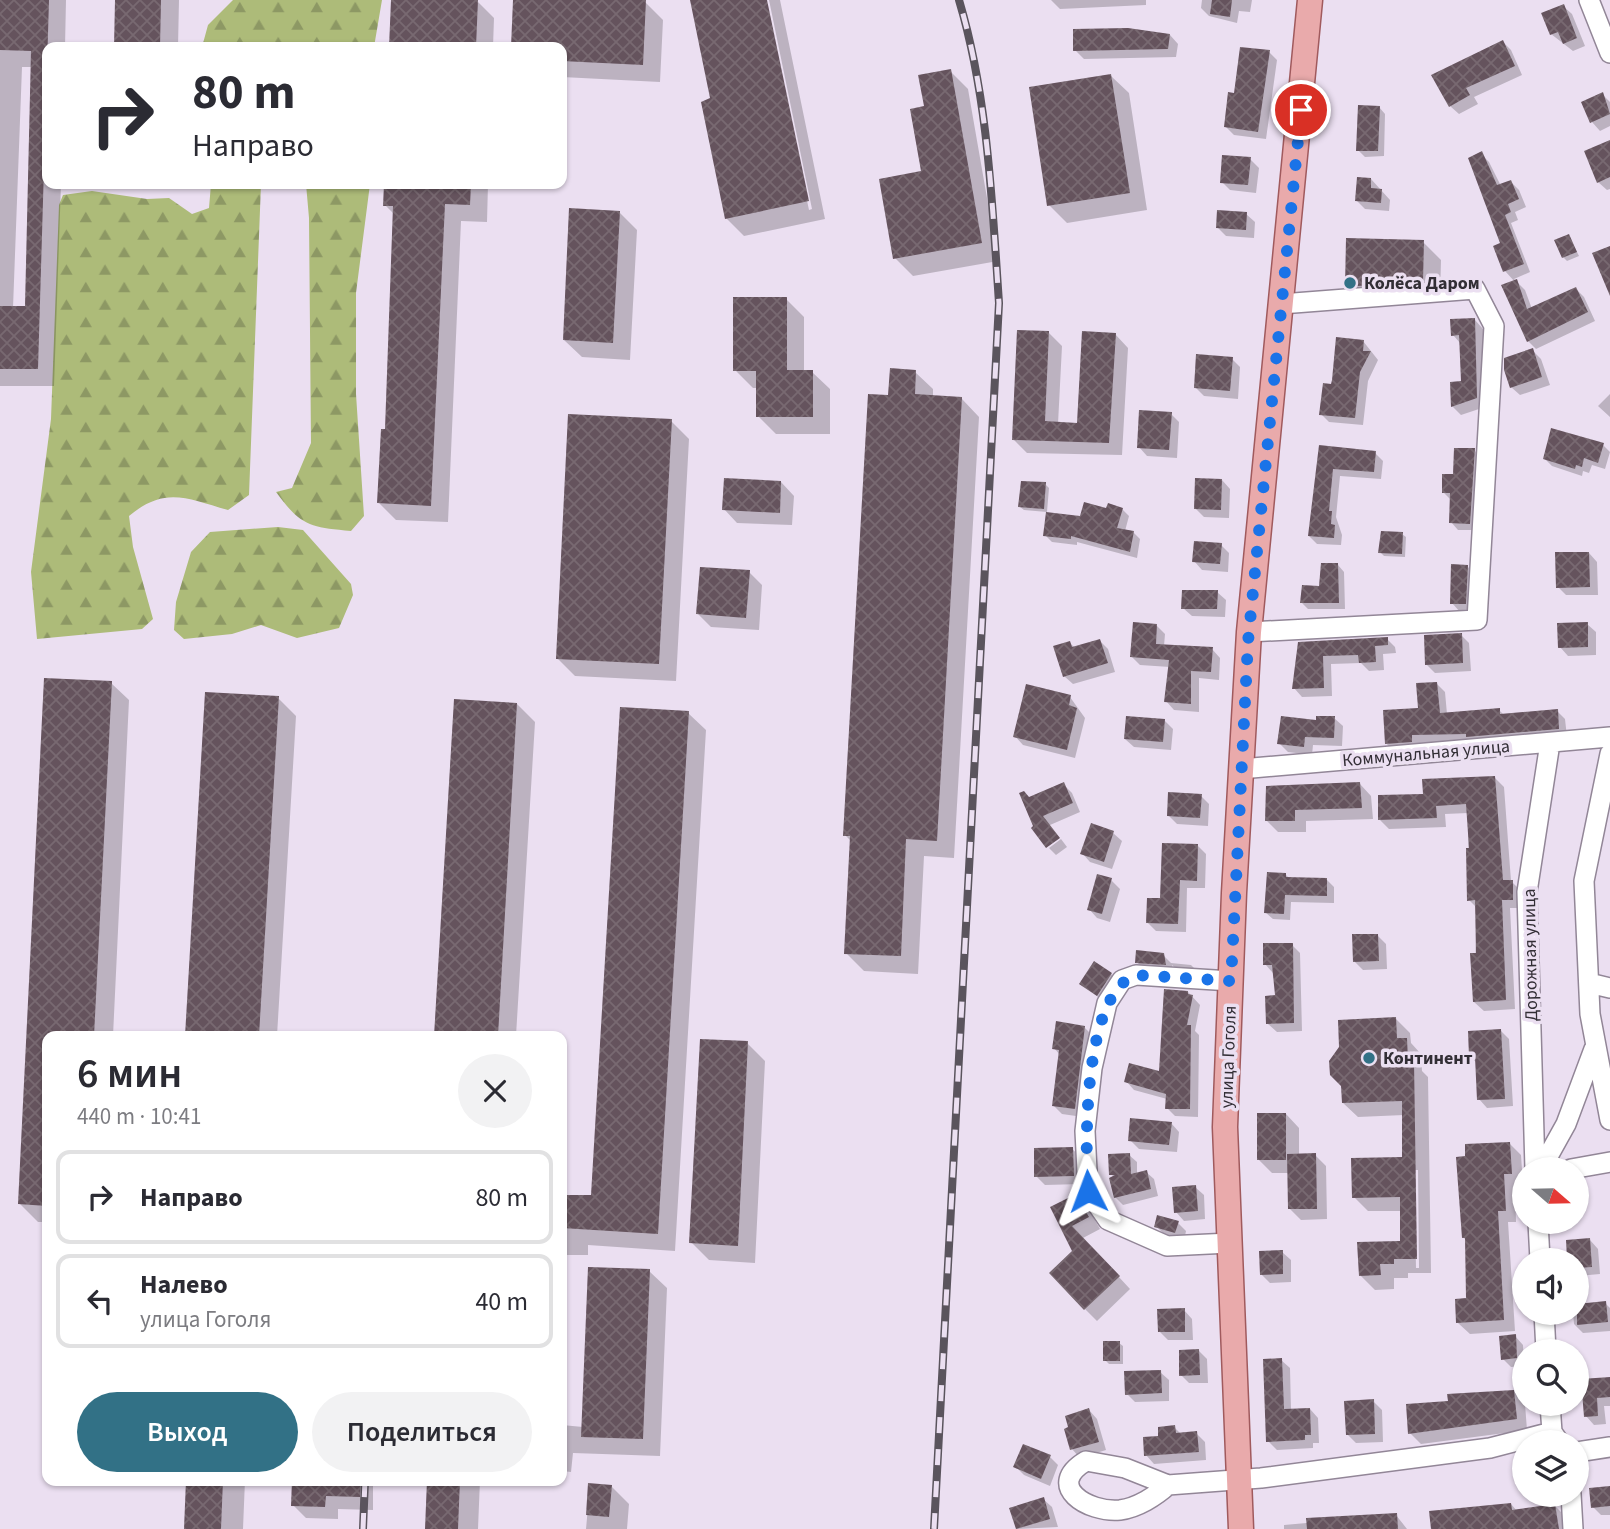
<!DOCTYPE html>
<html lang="ru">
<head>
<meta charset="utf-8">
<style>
	:root { --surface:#fff; --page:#f2f2f3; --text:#2b2b33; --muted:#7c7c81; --line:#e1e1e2; --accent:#327186 }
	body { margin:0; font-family:"Source Sans 3",sans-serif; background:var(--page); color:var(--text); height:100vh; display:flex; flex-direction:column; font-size:26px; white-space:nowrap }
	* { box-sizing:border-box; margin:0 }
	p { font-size:23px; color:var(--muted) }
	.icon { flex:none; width:38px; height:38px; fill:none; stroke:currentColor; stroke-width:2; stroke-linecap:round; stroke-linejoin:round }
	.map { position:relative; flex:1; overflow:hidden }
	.panel { position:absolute; left:42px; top:1031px; width:525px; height:455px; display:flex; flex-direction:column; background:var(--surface); border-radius:14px; box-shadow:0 2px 5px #0004 }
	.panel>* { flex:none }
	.banner { position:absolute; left:42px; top:42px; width:525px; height:147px; border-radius:14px; box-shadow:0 2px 5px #0004; background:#fff; color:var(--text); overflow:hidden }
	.needle { width:46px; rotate:110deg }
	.controls { position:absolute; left:1512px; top:1157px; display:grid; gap:14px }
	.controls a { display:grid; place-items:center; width:77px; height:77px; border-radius:50%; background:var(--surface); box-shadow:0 2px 5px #0004; font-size:35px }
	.pin { position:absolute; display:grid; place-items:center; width:60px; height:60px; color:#fff; margin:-30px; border:4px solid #fff; border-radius:50%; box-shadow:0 2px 7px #0007 }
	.me { position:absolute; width:77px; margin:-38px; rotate:357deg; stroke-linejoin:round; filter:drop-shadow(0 0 5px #0008) }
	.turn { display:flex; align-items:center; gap:24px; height:147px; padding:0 35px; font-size:32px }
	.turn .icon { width:91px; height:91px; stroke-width:2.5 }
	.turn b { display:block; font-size:49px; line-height:60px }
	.round { display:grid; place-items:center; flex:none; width:74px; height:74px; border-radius:37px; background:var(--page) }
	.headline { display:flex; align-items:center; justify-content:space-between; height:119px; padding:0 35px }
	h1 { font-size:42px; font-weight:600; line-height:52px }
	.action { display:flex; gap:14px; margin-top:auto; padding:14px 35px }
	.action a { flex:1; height:80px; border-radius:42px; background:var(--accent); color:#fff; font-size:28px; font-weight:600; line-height:80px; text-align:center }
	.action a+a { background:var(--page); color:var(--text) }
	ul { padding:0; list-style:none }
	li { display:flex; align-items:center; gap:21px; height:94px; margin:0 14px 10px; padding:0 21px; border:4px solid var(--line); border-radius:14px }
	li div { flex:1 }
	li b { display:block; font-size:26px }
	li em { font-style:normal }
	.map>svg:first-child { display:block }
</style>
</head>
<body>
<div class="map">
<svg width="1610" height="1529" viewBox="0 0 1610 1529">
	<defs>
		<pattern id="forest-firs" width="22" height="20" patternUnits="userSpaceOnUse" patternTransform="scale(1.75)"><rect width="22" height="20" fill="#adbb79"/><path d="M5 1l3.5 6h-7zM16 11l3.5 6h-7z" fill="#8d9864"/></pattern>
		<pattern id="building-cross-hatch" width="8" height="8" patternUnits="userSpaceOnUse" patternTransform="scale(1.75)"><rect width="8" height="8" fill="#65535d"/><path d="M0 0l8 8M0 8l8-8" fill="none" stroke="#786971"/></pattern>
	</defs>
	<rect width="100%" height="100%" fill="#ebdff1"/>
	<!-- forest -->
	<path fill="url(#forest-firs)" d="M233,0H382L374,47H202L208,25Z
		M211,184H261L249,495L228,510C186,498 165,486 129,516L133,547L153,619L142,629L37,639L31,572L51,419L59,205L63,195L92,191L147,199L169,198L192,214L209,208Z
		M306,184H370L356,293V394L364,516L351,531C309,527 301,526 276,492L292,488L311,443L309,218Z
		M278,527L303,530L351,584L353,595L339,628L297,638L261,625L232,634L184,639L174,630L176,602L191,552L210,532Z"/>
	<!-- shadow -->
	<path fill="#0003" fill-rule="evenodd" d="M0,0H66L65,47H47V184H61L54,386H0ZM22,67H33L27,307L13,308Z
		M117,0H179L178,47H116Z
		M393,0L477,1L494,18L493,47H391Z
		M515,0L645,2L663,20L660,82L562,77V47H513Z
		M692,0H765L809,210L812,209L769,0H780L825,219L744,236L726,218L712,99Z
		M1051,0H1146V5L1060,9Z
		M1202,0H1252L1250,12L1239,11L1237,23L1209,16L1201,8Z
		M1563,6L1572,14L1585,46L1573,51L1551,34Z
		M1170,35L1178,44L1176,57L1084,59L1075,50Z
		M1503,42L1511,50L1522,75L1474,97L1478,104L1459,114L1450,106Z
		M1269,52L1277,60L1266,139L1234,135L1225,126L1236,95Z
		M950,71L968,89L998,261L913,276L895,258L923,173L926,108Z
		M1111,76L1129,93L1147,210L1067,223L1049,205Z
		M1603,95L1610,102V126L1600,131L1592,122Z
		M1379,107L1385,114L1384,156L1365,157L1358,150Z
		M1610,144V189L1607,190L1598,182Z
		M1481,154L1489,162L1501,186L1511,182L1519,190L1526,207L1515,212L1518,220L1511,223L1530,272L1514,279L1525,290L1532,309L1576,289L1584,297L1595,321L1536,349L1528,341L1515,282L1505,271L1503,244Z
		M1250,159L1259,168L1256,193L1230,190L1222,182Z
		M1371,179L1390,200L1389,211L1365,209L1357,201Z
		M386,184H488L487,222L461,221L448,522L396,520L379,503L386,431L394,214L385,205Z
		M619,212L637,230L630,360L582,357L564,340Z
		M1246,214L1255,222L1254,238L1226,236L1218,228Z
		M1569,236L1579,256L1567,261L1563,257Z
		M1423,242L1441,260L1440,298L1364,304L1346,286Z
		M786,299L804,317V372H812L830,389V434H776L758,416V388H753L735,370Z
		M1475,320L1483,329L1485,407L1461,415L1452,406L1463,383L1461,344L1453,335Z
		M1049,333L1062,346L1058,424L1078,425L1115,334L1128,348L1122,455L1027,453L1014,440Z
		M1363,341L1378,360L1368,381L1363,425L1329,422L1321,414L1332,386Z
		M1532,350L1541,359L1550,385L1520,395L1511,387Z
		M1232,359L1240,367L1238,399L1204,396L1196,388Z
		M915,372L933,389V397L962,399L979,417L954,858L924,856L918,974L864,971L846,953L852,842L845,835L890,397Z
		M1610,394V417L1598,406Z
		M1171,414L1179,422L1177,458L1147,456L1139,447Z
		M671,421L689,439L676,681L575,676L558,659Z
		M1603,445L1610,452L1605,469L1592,465L1589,473L1583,471L1582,476L1552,466L1545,459Z
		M1321,447L1375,453L1383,461L1381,479L1340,476L1336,517L1342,535L1341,545L1317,544L1309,536Z
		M1474,450L1481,457L1477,530H1458L1451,522V500L1443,492Z
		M1222,480L1230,489L1229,518L1204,517L1195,508Z
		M781,482L794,496L792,525L737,523L724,509Z
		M1045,484L1049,488L1047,512L1024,510L1020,507Z
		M1122,509L1129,516L1125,531L1133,532L1140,539L1137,558L1077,542V545L1052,542L1045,535L1107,510Z
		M1402,534L1406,537L1405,557L1384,556L1380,552Z
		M1221,545L1229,553L1228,572L1202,570L1194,561Z
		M1589,553L1597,562L1598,595H1566L1558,587Z
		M1338,565L1344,572L1345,609H1308L1302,603L1321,588Z
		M1467,566L1476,575L1474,612H1460L1452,603Z
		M749,572L762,585L759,630L711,627L698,614Z
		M1217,592L1226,600L1225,617L1192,616L1183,608Z
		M1587,624L1596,632V655L1568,656L1560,647Z
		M1157,626L1165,634L1164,646L1212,649L1220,658L1219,680L1199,678V712L1174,710L1166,701L1170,667L1140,665L1131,656Z
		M1461,635L1469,643L1471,671L1435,673L1426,664Z
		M1387,639L1395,647L1396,653L1383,654L1384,670L1369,671L1361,663L1331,664L1332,696L1302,697L1294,688L1299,643Z
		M1100,641L1108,649L1115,672L1073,684L1064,676L1070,643L1075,648Z
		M46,679L111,683L129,700L113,1036H47V1222H38L20,1204Z
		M1437,684L1445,692L1447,714L1499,710L1504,715L1557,711L1565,719L1567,737L1419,743L1420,749L1394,752L1386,743L1420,710Z
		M1070,697L1085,718L1075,758L1023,745L1015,736Z
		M278,698L296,716L277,1036H187Z
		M517,704L535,722L516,1036H435Z
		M688,713L706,730L675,1251L588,1245V1255H564L562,1197H593Z
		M1334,718L1343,726L1342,746L1313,745L1312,755L1288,752L1279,743L1317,722Z
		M1164,720L1173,729L1171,750L1134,747L1125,739Z
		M1495,778L1504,787L1511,881L1521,891L1522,908H1510L1515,1009L1484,1011L1474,1002L1477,908L1469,900L1468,813L1445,814L1446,827L1389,829L1380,820L1425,796Z
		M1360,784L1371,796L1373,819L1306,821V832H1278L1267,821Z
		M1064,785L1072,793L1080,812L1050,825L1035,827L1029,799Z
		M1201,796L1209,804L1208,826L1177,824L1169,816Z
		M1113,833L1122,841L1112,869L1090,862L1082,853Z
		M1061,839L1067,847L1056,855L1049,848Z
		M1198,846L1206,854L1205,888H1187L1186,932L1156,931L1147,922Z
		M1285,874L1290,879L1327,880L1334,887V903L1291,902L1290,920L1273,919L1265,912Z
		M1111,880L1120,889L1110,922L1097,918L1089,909Z
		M1377,935L1386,944L1387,969L1363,970L1354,961Z
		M1292,945L1300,953L1302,1031L1277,1032L1268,1024L1277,997L1273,973L1265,964Z
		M1163,955L1171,963L1191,965L1200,974L1180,973L1172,965L1173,972L1145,971L1137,962Z
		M1111,974L1120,983L1106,1003L1081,984Z
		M1188,992L1200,1005L1195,1031L1199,1035L1198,1117L1175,1116L1167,1108V1099L1134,1090L1126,1081L1160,1073Z
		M1396,1019L1410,1033L1411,1043L1421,1054L1422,1071L1428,1077L1431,1273H1408V1278H1394V1289L1375,1290L1360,1275L1402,1243V1211H1368L1354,1197L1403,1158L1404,1115L1358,1117L1343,1103ZM1414,1170H1418L1419,1268H1416Z
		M1084,1027L1093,1036L1083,1117L1062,1114L1053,1105L1060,1055L1054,1048Z
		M1501,1031L1509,1039L1513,1106L1487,1108L1479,1099L1477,1063L1471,1057Z
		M747,1043L765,1061L755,1263L709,1260L691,1242Z
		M1286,1114L1299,1128V1155H1315L1326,1166L1327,1219L1301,1220L1289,1208V1173H1272L1259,1160Z
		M1171,1123L1179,1132L1177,1152L1139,1149L1130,1140Z
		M1510,1144L1521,1155L1523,1185H1515L1516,1222H1508L1515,1331L1470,1334L1458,1323L1468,1300L1466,1240L1463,1237Z
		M1072,1149L1081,1157L1082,1184L1045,1185L1036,1176Z
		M1129,1155L1137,1162V1174L1146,1172L1154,1179L1158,1196L1123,1205L1115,1197L1114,1177L1111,1174Z
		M1195,1187L1204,1195L1205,1219L1184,1221L1176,1212Z
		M1076,1196L1088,1208L1100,1229L1083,1238L1130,1289L1097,1321L1085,1309L1075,1251L1053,1207Z
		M1178,1223L1186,1231L1184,1241L1165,1235L1156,1226Z
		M1590,1240L1598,1249L1600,1274L1578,1276L1577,1260H1569Z
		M1282,1252L1291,1260V1282L1270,1283L1261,1274Z
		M649,1271L667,1288L660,1456L573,1453L571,1472L562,1471V1425L583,1427Z
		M1605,1303L1610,1308V1331L1583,1333L1574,1324L1573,1312H1577V1306Z
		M1184,1310L1192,1319L1193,1340H1168L1159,1331Z
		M1515,1336L1523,1345L1524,1366L1511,1367L1503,1359Z
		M1119,1343L1123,1346V1364H1109L1105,1360Z
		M1199,1351L1207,1359L1208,1383H1189L1181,1375Z
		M1281,1360L1290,1368L1291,1410L1310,1409L1318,1418L1319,1443H1313V1448L1277,1450L1268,1441Z
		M1160,1372L1169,1380V1401L1135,1402L1127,1394Z
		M1610,1379V1406H1604L1606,1424L1594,1425L1586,1416L1583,1381Z
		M1514,1391L1525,1404L1527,1430L1421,1444L1410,1433L1450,1402Z
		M1373,1401L1382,1410L1383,1442L1356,1443L1347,1434Z
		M1089,1410L1097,1419L1106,1450L1080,1458L1072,1449Z
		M1174,1427L1181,1434L1196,1433L1205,1442L1206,1460L1154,1464L1146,1455Z
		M1050,1457L1058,1465L1050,1486L1024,1475L1016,1467Z
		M188,1480H245L243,1529H186Z
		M293,1480H373V1510L338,1509V1519L306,1518L293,1505Z
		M401,1480H480L478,1529H427L428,1486L405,1485Z
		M590,1485L611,1486L629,1504L627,1529H586Z
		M1610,1488V1515H1601L1593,1507Z
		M1043,1499L1052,1507L1058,1527L1017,1529L1011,1509Z
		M1511,1504L1517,1511L1555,1506L1563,1514L1565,1529H1432Z
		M1396,1515L1407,1529H1284V1525Z"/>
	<!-- building -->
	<path fill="url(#building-cross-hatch)" d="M0,0H49L38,369H0V306H25L31,51L0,50Z
		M115,0H161L160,47H114Z
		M391,0H478L476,47H389Z
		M513,0H646L643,65L562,61V47H511Z
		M690,0H767L809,201L725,219L701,102L710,98Z
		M1212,0H1232L1230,17L1210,14Z
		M1564,4L1577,38L1563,44L1558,32L1550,35L1541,13Z
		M1128,28L1170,34L1168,49L1073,51V29Z
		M1503,40L1515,66L1466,88L1470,95L1449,107L1431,75Z
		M1240,47L1270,50L1258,132L1224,127L1228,92L1234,93Z
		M951,69L982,243L893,259L879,179L921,171L910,109L924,106L918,75Z
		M1111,74L1130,193L1047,206L1029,87Z
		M1603,92L1610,114L1590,123L1581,102Z
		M1358,105L1380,106L1378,151H1356Z
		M1610,140V177L1597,183L1584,151Z
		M1482,151L1497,185L1511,180L1519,199L1508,204L1511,212L1505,215L1524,264L1503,272L1493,246L1500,243L1468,158Z
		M1222,155L1251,157L1248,185L1220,183Z
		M1357,177L1371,178V188L1382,189L1381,203L1355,201Z
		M384,184H471L470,205L445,204L431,506L377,503L381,429H385L393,206H383Z
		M569,208L620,211L613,343L563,340Z
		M1217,210L1247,212L1246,230L1216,228Z
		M1569,234L1577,252L1562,258L1554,240Z
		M1346,238L1424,240L1423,281L1345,287Z
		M1610,246V296L1592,253Z
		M1517,279L1527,309L1576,287L1588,312L1527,342L1501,285Z
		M733,297H787V370H813V417H756V371H733Z
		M1475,318L1477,398L1451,407L1450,382L1461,381L1459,335L1451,336L1450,319Z
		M1017,330L1049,331L1045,421L1077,423L1082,331L1116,333L1109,443L1012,440Z
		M1336,337L1364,340L1363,351H1371L1360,372L1355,418L1319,415L1323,383L1331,384L1332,380Z
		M1533,348L1542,377L1510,388L1504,370V358Z
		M1196,354L1233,357L1230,391L1194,388Z
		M890,368L916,370L915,394L962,397L937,841L906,839L901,956L844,954L850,836H843L868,394L888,395Z
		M1139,410L1172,412L1169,450L1137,448Z
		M568,414L672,419L659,664L556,659Z
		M1551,428L1604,443L1598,463L1584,458L1582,467L1576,465L1575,469L1543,459Z
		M1319,445L1376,451L1374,472L1333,469L1329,511H1332L1331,524L1335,525L1334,538L1308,536Z
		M1454,448H1475L1470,524L1449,523L1450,493H1442V474H1453Z
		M724,478L781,481L780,513L722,510Z
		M1195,478L1222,479L1221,510L1194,509Z
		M1021,481L1046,482L1044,509L1018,507Z
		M1084,502L1106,508L1108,503L1123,508L1117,528L1134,531L1130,552L1071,536V539L1043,536L1046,512L1080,516Z
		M1381,531L1403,532L1402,554L1378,553Z
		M1194,541L1222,543L1220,564L1192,562Z
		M1555,552H1589L1590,587L1556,588Z
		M1321,563H1338L1339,603H1300L1302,585L1319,586Z
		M1451,564L1468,565L1466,604H1450Z
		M700,567L750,570L746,618L696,614Z
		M1182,590H1218L1217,609H1181Z
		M1133,622L1157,624L1156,644L1213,647L1211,672L1191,671V704L1164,702L1169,660L1130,657Z
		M1588,622V647L1558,648L1557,623Z
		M1462,633L1463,663L1425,665L1424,635Z
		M1388,637V645L1375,646L1376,662L1359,663L1358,655L1323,656L1324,688L1292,689L1298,642Z
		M1100,639L1108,663L1063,677L1053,646L1070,641L1072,647Z
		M44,678L112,681L94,1036H47V1206L18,1204Z
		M1437,682L1440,713L1500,708V714L1558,709L1559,729L1466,737V734L1412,735V742L1385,744L1383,710L1418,708L1416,683Z
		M1026,684L1071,695L1069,705L1077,708L1067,750L1013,737Z
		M205,692L279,696L259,1036H185Z
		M454,699L517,703L498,1036H434Z
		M620,707L689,711L658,1234L562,1228V1195H591Z
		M1126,716L1165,719L1163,742L1124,739Z
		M1281,716L1316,720V716H1335L1334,738L1305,737L1304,747L1277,744Z
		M1495,776L1503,880H1513V900H1502L1506,1000L1473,1002L1470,953H1476L1475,900L1467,901L1466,848H1469L1466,804L1436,806L1437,818L1378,820V795L1423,794L1422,779Z
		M1064,782L1073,803L1043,816L1060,838L1046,848L1031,828L1033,826L1019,793L1024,791L1029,797Z
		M1360,782L1362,808L1295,810V821H1265L1266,786Z
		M1168,792L1202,794L1200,818L1167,816Z
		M1091,823L1114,831L1104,862L1080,854Z
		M1162,843L1198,844L1197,881L1180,880L1178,924L1146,923L1147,898H1160Z
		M1267,872L1286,873V877L1327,878V896L1285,895L1284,914L1264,913Z
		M1097,874L1112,878L1102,914L1087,910Z
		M1352,934H1378L1379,961L1353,962Z
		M1263,943H1293L1294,1023L1266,1024L1265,996L1275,995L1272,965H1263Z
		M1136,950L1164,953L1166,965L1135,963Z
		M1094,961L1112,973L1097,996L1079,984Z
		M1164,989L1188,991V994L1193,995L1187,1025H1191L1190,1109H1165L1166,1094L1124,1082L1129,1063L1159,1071Z
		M1396,1017L1397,1038H1407L1408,1061H1414L1417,1259H1394V1264H1380L1381,1275L1359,1276L1357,1242L1400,1241V1197L1352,1198L1351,1158L1402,1157V1101L1342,1103L1341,1086L1330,1075L1329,1061L1339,1047L1338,1020Z
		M1056,1021L1085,1026L1075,1109L1052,1106L1059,1050L1052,1049Z
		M1501,1029L1505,1099L1477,1100L1475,1057H1469L1468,1031Z
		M700,1039L748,1041L738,1246L689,1243Z
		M1257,1113H1286V1160H1257Z
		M1130,1118L1172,1122L1169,1145L1128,1141Z
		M1510,1142L1512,1174H1504L1506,1211H1498L1504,1320L1456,1323L1455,1299L1466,1298L1465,1238H1462L1456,1157L1465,1156V1144Z
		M1073,1147L1074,1176L1034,1177V1148Z
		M1130,1153L1131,1174L1147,1170L1151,1189L1114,1198L1109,1178L1115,1175H1109L1108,1154Z
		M1316,1153L1317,1209H1288L1287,1154Z
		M1196,1185L1198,1211L1174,1213L1172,1187Z
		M1076,1194L1089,1217L1072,1226L1120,1276L1084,1310L1049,1273L1072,1251L1050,1207Z
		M1157,1215L1179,1221L1175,1233L1154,1227Z
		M1590,1238L1592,1267L1577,1268V1260H1567L1566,1240Z
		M1283,1250V1274L1260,1275L1259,1251Z
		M588,1267L650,1269L643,1439L581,1437Z
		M1606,1301L1608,1322L1577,1325V1304Z
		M1185,1308V1332H1158L1157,1309Z
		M1516,1334L1517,1358L1501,1360L1499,1336Z
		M1103,1341H1120V1361H1103Z
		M1199,1349L1200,1375L1179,1376V1350Z
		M1282,1358L1284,1409L1310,1408L1311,1435H1305V1440L1266,1442L1263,1359Z
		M1161,1370L1162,1393L1125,1395L1124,1371Z
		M1610,1377V1397L1597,1398L1598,1416L1584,1417L1581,1379Z
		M1514,1390L1517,1419L1408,1434L1406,1404L1448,1401L1447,1394Z
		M1374,1399L1375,1434L1346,1435L1344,1401Z
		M1089,1408L1099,1442L1070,1450L1064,1429L1068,1427L1065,1416Z
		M1175,1425L1176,1433L1197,1431L1199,1452L1144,1456L1143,1437L1158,1436V1427Z
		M1023,1444L1051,1455L1041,1479L1013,1467Z
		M186,1480H223L221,1529H184Z
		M292,1480H361L360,1497L326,1496L325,1507L291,1506Z
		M427,1480H460L458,1529H425Z
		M588,1483L612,1485L609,1517L586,1515Z
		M1610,1486V1506L1591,1508L1589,1488Z
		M1044,1497L1050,1519L1016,1529L1009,1508Z
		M1511,1503L1512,1510L1555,1504L1559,1529H1431L1429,1511Z
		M1397,1513L1398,1529H1307L1306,1518Z"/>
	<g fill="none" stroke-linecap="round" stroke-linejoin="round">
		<!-- minor casing -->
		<g stroke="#928697" stroke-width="22">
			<path id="minor" d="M1589,0L1610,53
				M1249,632L1477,620L1494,326L1475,289L1281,304
				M1610,754L1584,881L1590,1014L1610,1120
				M1241,769L1610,737
				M1589,983L1610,988
				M1535,1169L1527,892L1550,743
				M1541,1169L1566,1124L1594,1049
				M1571,1169L1610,1162
				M1538,1222L1540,1260
				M1230,1243L1167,1246L1108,1220L1088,1191L1085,1131L1092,1068L1107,1003L1122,980L1136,975L1231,981
				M1544,1312L1546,1351
				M1550,1404L1552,1432L1559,1442
				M1577,1452L1610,1447
				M1168,1485C1156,1496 1137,1508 1120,1510C1088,1513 1044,1486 1086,1461L1125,1468L1168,1485L1261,1478L1490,1448L1552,1432
				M1571,1494L1573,1529"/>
		</g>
		<!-- major casing -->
		<g stroke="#a05a5d" stroke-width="27">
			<path id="major" d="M1241,1529L1225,1127L1234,893L1249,632L1310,0"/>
		</g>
		<!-- minor -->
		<use href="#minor" stroke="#fff" stroke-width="19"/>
		<!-- major -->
		<use href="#major" stroke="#e9aaab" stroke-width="24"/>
		<!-- rail casing -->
		<g stroke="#5a545d" stroke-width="8">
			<path id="rail" d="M363,1529L365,1480
				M934,1529L999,303C992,202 988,97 959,0"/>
		</g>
		<!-- rail -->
		<use href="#rail" stroke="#ebdff1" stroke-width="5" stroke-dasharray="16" stroke-linecap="butt"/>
	</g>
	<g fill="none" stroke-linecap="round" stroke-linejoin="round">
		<!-- route -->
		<path stroke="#1a73e8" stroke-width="12" stroke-dasharray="0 21.6" d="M1088,1191C1085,1143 1083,993 1136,975L1231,981L1248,642L1301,110"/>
	</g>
	<!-- markers -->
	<g fill="#327186" stroke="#ebdff1" stroke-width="2.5">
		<circle cx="1350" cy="283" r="7"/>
		<circle cx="1369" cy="1058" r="7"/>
	</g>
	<g text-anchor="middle" stroke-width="7" stroke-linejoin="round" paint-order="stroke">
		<!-- poi labels -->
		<g font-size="18" font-weight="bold" fill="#322e35" stroke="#ebdff1" text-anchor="start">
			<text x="1364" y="289">Колёса Даром</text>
			<text x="1383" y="1064">Континент</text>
		</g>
		<!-- street labels -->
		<g font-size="18" fill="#322e35" stroke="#ebdff1">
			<text transform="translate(1426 753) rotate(-5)" y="6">Коммунальная улица</text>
			<text transform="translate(1530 955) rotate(-91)" y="6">Дорожная улица</text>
			<text transform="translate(1228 1057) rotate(-88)" y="6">улица Гоголя</text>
		</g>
	</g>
</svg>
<div class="controls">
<a><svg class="needle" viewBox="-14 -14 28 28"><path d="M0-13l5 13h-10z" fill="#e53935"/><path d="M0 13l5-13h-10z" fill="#7c7c81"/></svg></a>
<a><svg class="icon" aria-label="sound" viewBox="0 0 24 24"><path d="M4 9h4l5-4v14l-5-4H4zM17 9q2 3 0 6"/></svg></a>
<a><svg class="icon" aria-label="search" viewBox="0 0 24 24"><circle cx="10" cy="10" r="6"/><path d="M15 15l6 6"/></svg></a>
<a><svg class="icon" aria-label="layers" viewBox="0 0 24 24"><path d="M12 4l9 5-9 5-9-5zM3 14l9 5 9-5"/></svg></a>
</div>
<div class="pin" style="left:1301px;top:110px;background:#d93025"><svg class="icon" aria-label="arrive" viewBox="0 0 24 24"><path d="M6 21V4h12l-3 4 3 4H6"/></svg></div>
<svg class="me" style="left:1088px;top:1191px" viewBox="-20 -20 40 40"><path d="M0-17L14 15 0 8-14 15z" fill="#1a73e8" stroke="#fff" stroke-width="4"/></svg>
<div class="banner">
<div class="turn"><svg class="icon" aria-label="right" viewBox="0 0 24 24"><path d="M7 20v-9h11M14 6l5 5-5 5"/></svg><div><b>80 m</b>Направо</div></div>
</div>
<section class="panel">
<div class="headline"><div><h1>6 мин</h1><p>440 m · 10:41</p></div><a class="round"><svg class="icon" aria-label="close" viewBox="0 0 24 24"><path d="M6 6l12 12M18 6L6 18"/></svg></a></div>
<ul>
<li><svg class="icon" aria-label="right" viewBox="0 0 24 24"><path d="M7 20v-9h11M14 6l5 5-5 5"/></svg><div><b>Направо</b></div><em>80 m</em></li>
<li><svg class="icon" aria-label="left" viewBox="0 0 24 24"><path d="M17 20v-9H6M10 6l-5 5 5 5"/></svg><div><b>Налево</b><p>улица Гоголя</p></div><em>40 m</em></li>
</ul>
<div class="action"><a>Выход</a><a>Поделиться</a></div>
</section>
</div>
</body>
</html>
